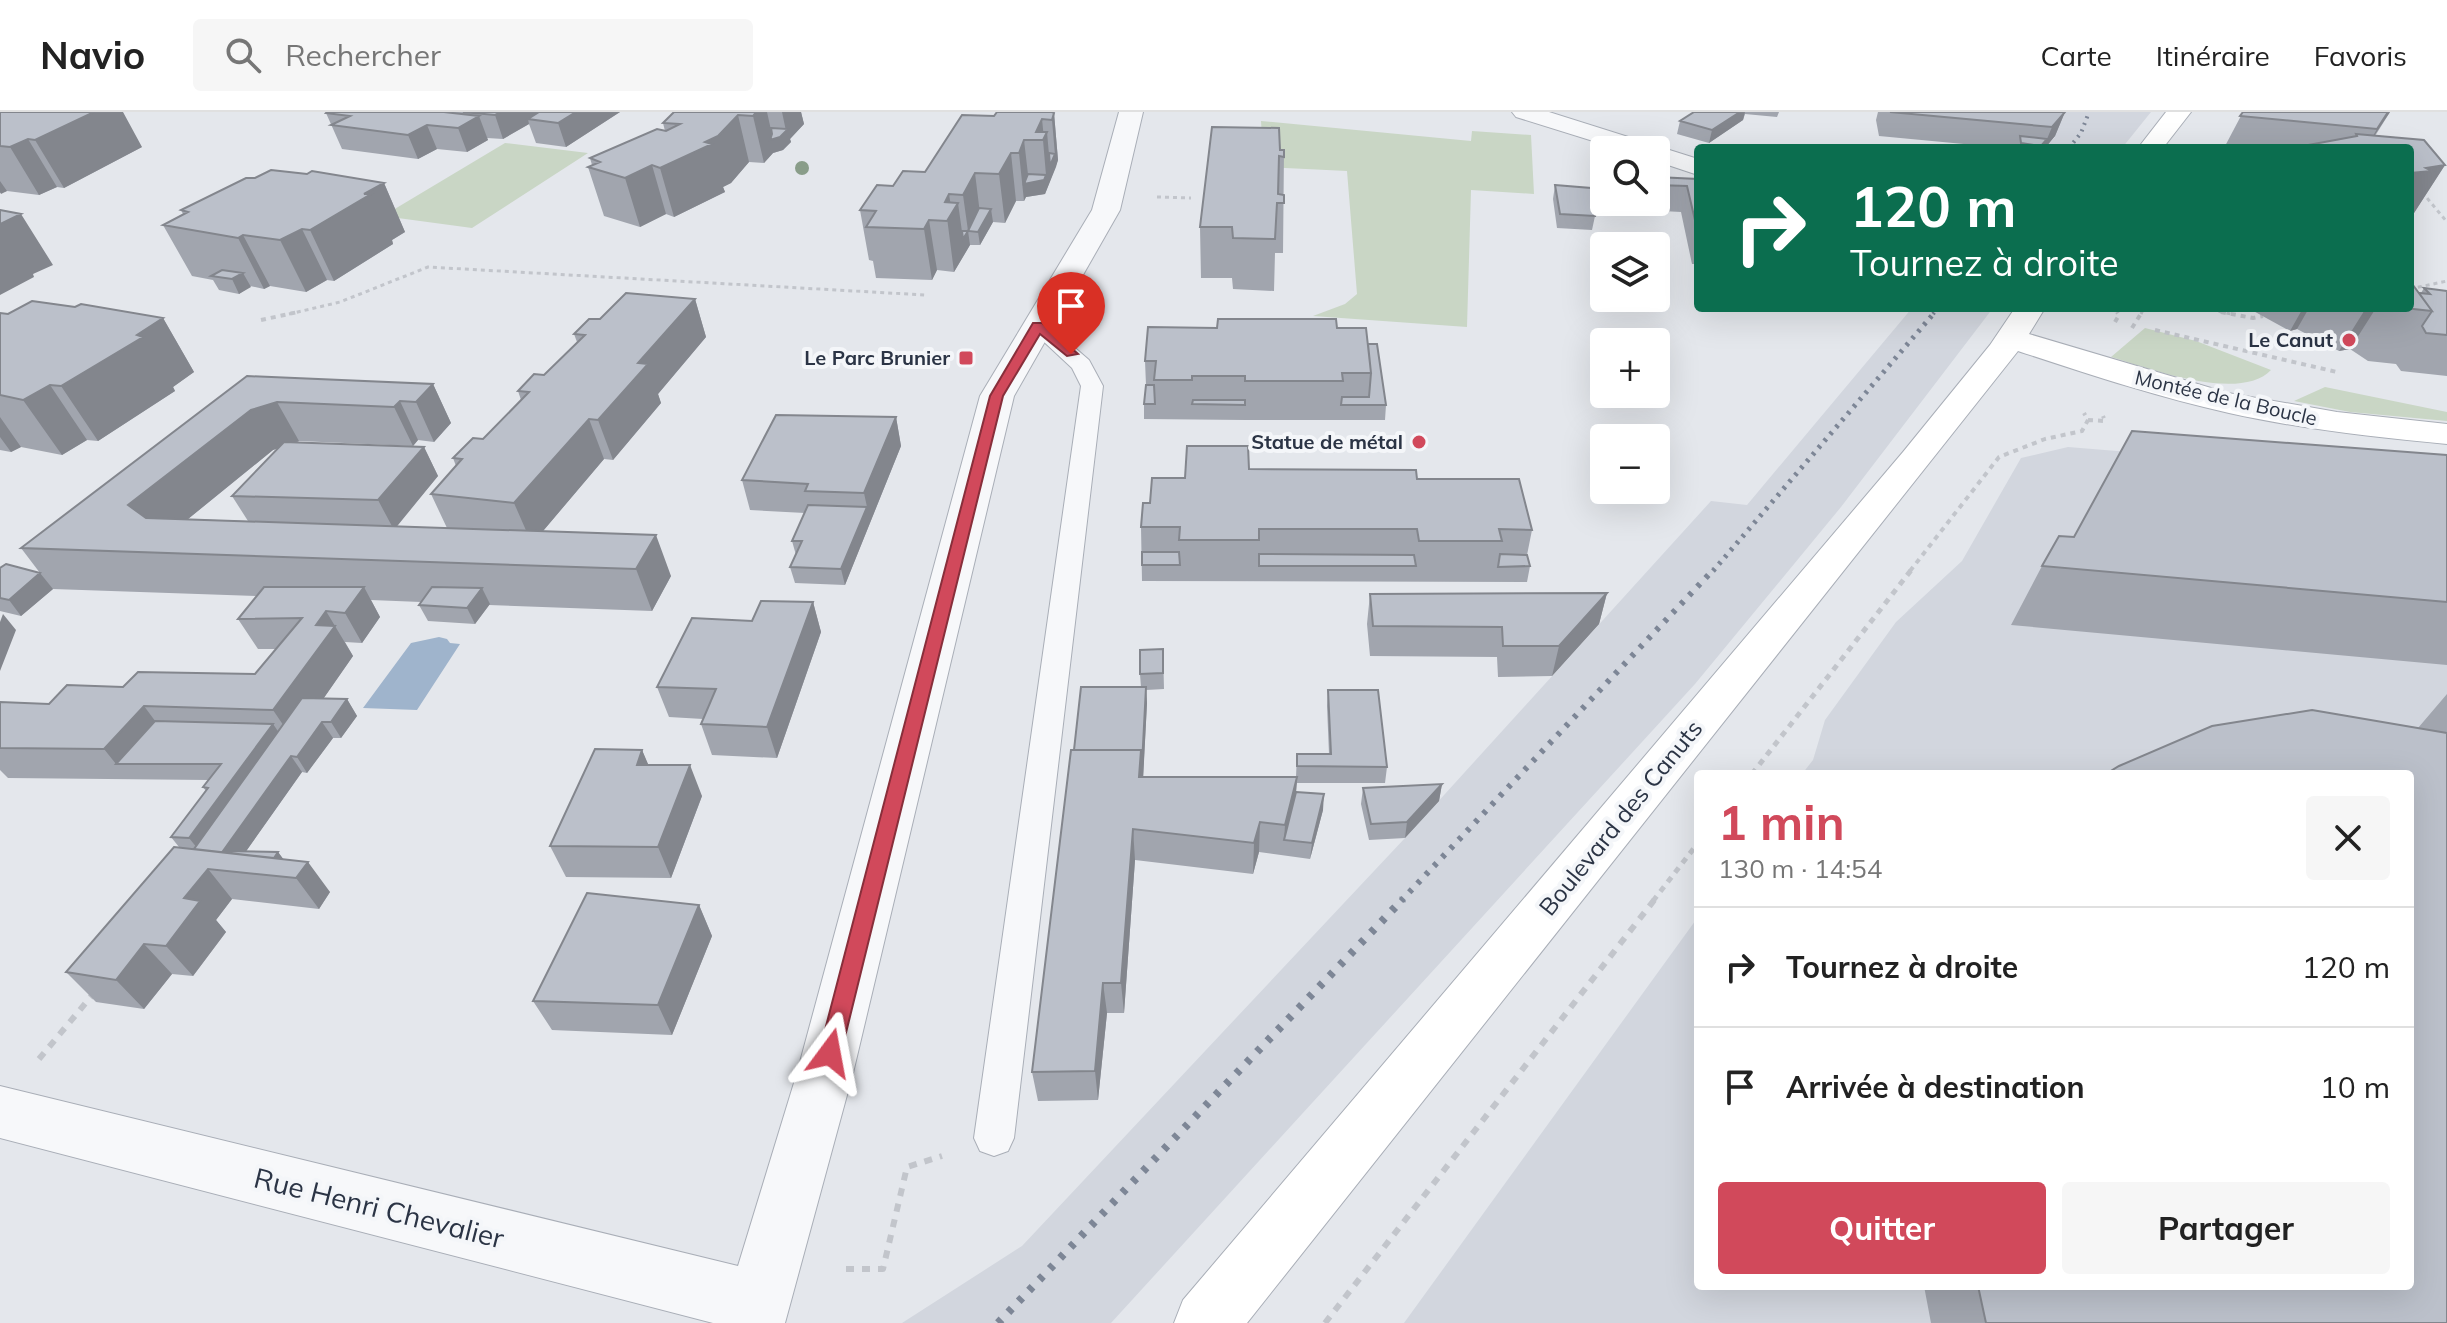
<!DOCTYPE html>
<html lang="fr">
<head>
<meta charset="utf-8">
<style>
	:root { --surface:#fff; --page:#f6f6f6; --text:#222; --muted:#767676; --line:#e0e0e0; --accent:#d1495b }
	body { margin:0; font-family:Mulish,sans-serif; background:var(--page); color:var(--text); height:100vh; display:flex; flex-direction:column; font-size:30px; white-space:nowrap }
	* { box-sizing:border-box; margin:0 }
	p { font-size:26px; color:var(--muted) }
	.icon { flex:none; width:44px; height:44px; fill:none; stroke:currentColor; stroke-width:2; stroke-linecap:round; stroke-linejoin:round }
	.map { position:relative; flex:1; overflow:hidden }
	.details { position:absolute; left:1694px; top:658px; width:720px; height:520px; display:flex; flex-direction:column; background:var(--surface); border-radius:8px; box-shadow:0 8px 32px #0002 }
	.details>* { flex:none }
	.hud { position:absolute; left:1694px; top:32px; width:720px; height:168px; border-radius:8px; box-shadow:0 8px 32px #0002; background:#0b6e4f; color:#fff; overflow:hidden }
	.tools { position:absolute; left:1590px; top:24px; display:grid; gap:16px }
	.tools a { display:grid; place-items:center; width:80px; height:80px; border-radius:8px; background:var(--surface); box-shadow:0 8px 32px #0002; font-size:40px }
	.pin { position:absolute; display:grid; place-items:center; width:68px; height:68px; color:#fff; margin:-82px -34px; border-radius:50% 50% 50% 0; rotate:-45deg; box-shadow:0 0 8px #0007 }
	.pin .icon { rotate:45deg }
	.me { position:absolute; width:88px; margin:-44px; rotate:13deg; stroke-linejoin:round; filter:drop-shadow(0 0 6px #0008) }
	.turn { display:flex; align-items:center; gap:28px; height:168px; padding:0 24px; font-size:36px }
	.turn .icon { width:104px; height:104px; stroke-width:2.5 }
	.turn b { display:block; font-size:56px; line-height:68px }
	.round { display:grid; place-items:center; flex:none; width:84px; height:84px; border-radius:8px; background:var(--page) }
	.head { display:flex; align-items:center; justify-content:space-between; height:136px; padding:0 24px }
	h1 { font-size:48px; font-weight:700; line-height:60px; color:var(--accent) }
	.primary-button { display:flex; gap:16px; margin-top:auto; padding:16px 24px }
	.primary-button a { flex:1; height:92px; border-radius:8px; background:var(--accent); color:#fff; font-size:32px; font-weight:700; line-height:92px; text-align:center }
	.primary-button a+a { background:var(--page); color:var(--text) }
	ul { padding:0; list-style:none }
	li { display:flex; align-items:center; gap:24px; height:120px; padding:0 24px; border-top:2px solid var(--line) }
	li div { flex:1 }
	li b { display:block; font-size:30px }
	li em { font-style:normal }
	header { display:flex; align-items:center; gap:48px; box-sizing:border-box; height:112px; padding:0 40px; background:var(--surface); border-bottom:2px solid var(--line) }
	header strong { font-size:38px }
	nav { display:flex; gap:44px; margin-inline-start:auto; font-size:28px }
	.search { width:560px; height:72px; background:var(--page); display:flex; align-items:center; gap:20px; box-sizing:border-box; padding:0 28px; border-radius:8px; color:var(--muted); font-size:30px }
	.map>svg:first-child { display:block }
</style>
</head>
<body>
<header>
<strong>Navio</strong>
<div class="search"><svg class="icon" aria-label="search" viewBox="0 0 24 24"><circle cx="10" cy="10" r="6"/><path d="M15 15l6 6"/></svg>Rechercher</div>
<nav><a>Carte</a><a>Itinéraire</a><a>Favoris</a></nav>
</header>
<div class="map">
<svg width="2447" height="1211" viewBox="0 0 2447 1211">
	<rect width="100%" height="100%" fill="#e4e7ec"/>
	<!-- built -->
	<path fill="#d2d6de" d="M2037,0H2151L2122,36H2045L2055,25L2017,21Z
		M1912,196H1993L1841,395L1695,572L1111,1211H902L1022,1134L1405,726L1711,389L1747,393Z
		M2068,335L2447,366V1211H1404L1698,805V1174H2410V662H1802L1813,648L1825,608L1896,510L1962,449L2021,346Z"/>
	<!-- green -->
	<path fill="#c9d6c5" d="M1261,9L1471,29L1472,19L1531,23L1534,82L1471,78L1467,215L1313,204L1345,192L1357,182L1347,59L1264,55Z
		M505,31L588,41L472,116L383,104Z
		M2145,216L2196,229L2271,258C2240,291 2148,256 2111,245Z
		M2325,275L2447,300V309L2350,300L2294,289Z"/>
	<!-- water -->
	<path fill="#9fb4cc" d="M439,525L447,527L450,531L460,532L417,598L363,596L411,531Z"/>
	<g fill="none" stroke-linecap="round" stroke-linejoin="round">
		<!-- service casing -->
		<g stroke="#a9aeb7" stroke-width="2">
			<path id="service" d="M1038,208L1045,210L1089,248L1103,274L1014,1026L1008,1039L994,1044L980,1039L974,1026L1081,274L1072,256L1027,214Z"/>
		</g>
		<!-- minor casing -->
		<g stroke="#a9aeb7" stroke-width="2">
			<path id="minor" d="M1119,0H1143L1120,98L1014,284L853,961L785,1211H713L0,1026V974L738,1154L797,961L980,284L1092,98Z
				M1512,0H1549L1698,47V63L1656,49V38H1622L1516,5Z"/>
		</g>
		<!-- secondary casing -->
		<g stroke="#a9aeb7" stroke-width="2">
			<path id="secondary" d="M2166,0H2191L2163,36H2138Z
				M2015,196H2045L2029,222L2228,281L2337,300L2447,312V332C2374,325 2301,317 2229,301C2157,285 2088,262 2018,239L1247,1211H1174L1183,1188L1903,340L1990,233Z"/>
		</g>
		<!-- path-far3 -->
		<path stroke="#c2c5cb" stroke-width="3" stroke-dasharray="4 4" stroke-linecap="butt" d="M2422,80L2447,110
			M1157,85L1191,86
			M2410,177L2447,169
			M2114,196L2118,202
			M2203,196L2231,202
			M289,202L340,190L428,155L925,183
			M2141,202L2144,196"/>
		<!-- path-far2 -->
		<path stroke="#c2c5cb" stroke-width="4" stroke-dasharray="5 5" stroke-linecap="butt" d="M2221,200L2253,206L2263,204
			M261,208L298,200
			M2115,210L2119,203L2117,200
			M2132,216L2142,200
			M2155,218L2337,260
			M2088,308L2105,309L2103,304
			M1910,459L1999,345L2045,327L2082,319L2088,308L2084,301"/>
		<!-- path-far1 -->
		<path stroke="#c2c5cb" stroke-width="5" stroke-dasharray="6 6" stroke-linecap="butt" d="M1752,662L1912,457
			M1653,789L1698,731"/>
		<!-- path -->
		<path stroke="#c2c5cb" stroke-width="6" stroke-dasharray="8 8" stroke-linecap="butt" d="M39,947L94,881
			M846,1157H883L907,1055L942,1044
			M1325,1211L1655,787"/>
		<!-- service -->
		<use href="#service" fill="#f7f8fa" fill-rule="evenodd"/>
		<!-- minor -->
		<use href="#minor" fill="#f7f8fa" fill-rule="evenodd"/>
		<!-- secondary -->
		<use href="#secondary" fill="#fff" fill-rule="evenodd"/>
		<!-- rail-far3 -->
		<path stroke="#7d8696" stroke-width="4" stroke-dasharray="2 5" stroke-linecap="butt" d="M2069,36L2081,21L2089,0
			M1933,202L1938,196"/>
		<!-- rail-far2 -->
		<path stroke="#7d8696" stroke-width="5" stroke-dasharray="3 6" stroke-linecap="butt" d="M1713,459L1935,200"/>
		<!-- rail-far1 -->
		<path stroke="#7d8696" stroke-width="6" stroke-dasharray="4 8" stroke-linecap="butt" d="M1401,789L1714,457"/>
		<!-- rail -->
		<path stroke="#7d8696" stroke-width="8" stroke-dasharray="5 10" stroke-linecap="butt" d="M998,1211L1403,787"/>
	</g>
	<!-- trees -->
	<circle fill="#899d89" cx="802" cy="56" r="7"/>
	<!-- wall -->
	<path fill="#a1a5ae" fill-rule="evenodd" d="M0,0L142,35L64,76L57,75L39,83L7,79L0,81Z
		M327,0H620L566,35L536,31L529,12L503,27L487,26L488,28L467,40L437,37L418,47L342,37L326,1Z
		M674,0H801L804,12L790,27L791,30L783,38L773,41L764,51L749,50L731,71L723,75L725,80L674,105L666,102L640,115L604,104L588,55L592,53L590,46L665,19L663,11Z
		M1694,0H1779L1777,5L1745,2L1743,8L1709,31L1677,22L1680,9Z
		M1878,0H2065L2055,24L2045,36H2006L1879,24L1876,8Z
		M2243,0H2390L2375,24L2424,28L2445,53L2414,101L2410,102V36H2224Z
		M1054,1L1058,48L1045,82L1026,85L1024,89H1016L1005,111L993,110L980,133H970L954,160L937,158L932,168L876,166L873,149L869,148L860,98L893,74L925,60L994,4Z
		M1280,38H1284L1283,141H1275L1274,179L1233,177L1232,166H1201L1200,115Z
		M1656,65L1698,67V152H1692L1681,100L1607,96L1606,90H1656Z
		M384,71L405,120L392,128L393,132L334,169L327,168L306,180L270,174L264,177L250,174L239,182L219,178L213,168L192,164L163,113L183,102L181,98Z
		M1555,73L1595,104L1592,118L1557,116L1553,87Z
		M2424,176L2447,179V264L2401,259L2396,252L2368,249L2350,237L2339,239L2297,217L2290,219L2248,196H2410L2419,181H2421Z
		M695,187L706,225L658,282L661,291L613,348L604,347L543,419L671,464L652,499L489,493L475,512L428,509L419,493L421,490L371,488L380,505L362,531L345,530L353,544L323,587H347L357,604L341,626H333L307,661L302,660L246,739L278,740L283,747L330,780L319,797L232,787L216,808L226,820L193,864L172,862L144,897L96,890L66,860L179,735L171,725L206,679L203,675L208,668L8,666L0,658V590L49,592L123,575L255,562L276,537H258L238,507L257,484L53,477L21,504L0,499V456L40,461L21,436L247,264L433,272L451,311L434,330L418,328L413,334L299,329L296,331L424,335L438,364L396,414L447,416L431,382L456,354L453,346L483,327L521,288L518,279L544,263L577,230L574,222L600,207ZM278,336L232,384L248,409L188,407L273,338Z
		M0,201L163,206L194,260L173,275L175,279L98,329L87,328L62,343L21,335L11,340L0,338Z
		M1337,216L1368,232L1386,293L1385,308H1245V306V308L1144,307V292L1146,273L1145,249Z
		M896,305L901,334L845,473L795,471L790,455L796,443L792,429L805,401L750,398L742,368Z
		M2447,343V553L2011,513L2042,454L2074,425Z
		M1249,357L1417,367L1532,418L1527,443L1530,454L1527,470L1142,469L1141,415L1151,390Z
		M1607,481L1599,512L1552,564L1498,565L1497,545L1370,544L1367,512L1370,482Z
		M813,490L821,520L777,646L712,643L701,612L703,607L669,605L657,575L752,509Z
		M1163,537L1164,577L1146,578L1147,591L1143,665H1296L1297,642H1329L1327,594L1328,578L1387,655L1385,671H1297L1296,680L1323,698L1310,747L1259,740L1253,762L1135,748L1124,901H1107L1098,988L1038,989L1032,960L1074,638L1141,575L1140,562Z
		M2447,582V1211H1931L1924,1174H2410L2418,616Z
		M642,638L648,653L702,684L671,766L566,765L550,734Z
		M1442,672L1439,689L1405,726L1369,728L1361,692L1363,676Z
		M699,793L712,824L672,923L552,918L533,889Z"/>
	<!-- shaded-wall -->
	<path fill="#83868d" d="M94,0H123L142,35L64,76L35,28Z
		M501,0H548L528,7L529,12L503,27L495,3Z
		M576,0H620L566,35L558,11Z
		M756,0H767L773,27L786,19L782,0H801L804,12L790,27L791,30L783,38L773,41L764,51L753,4Z
		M1740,0H1745L1743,8L1709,31L1712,18Z
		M2065,0L2055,24L2045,36H2040L2047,27L2052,15Z
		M2388,0H2390L2366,36L2377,17Z
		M1054,1L1058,48L1056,55L1052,8Z
		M738,3L749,50L731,71L723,75L725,80L674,105L660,56L705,30Z
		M479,4L488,28L467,40L458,16Z
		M1042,7L1044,27L1047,20L1050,54L1055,42L1056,55L1045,82L1026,85L1024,89L1019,41L1024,28L1029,71L1046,63L1043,28L1036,20Z
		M427,13L437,37L418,47L408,23Z
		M28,27L57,75L39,83L10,35Z
		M1011,41L1016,89L1005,111L999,62Z
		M652,53L666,102L640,115L625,66Z
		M2445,53L2414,101L2410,102V61L2426,56Z
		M975,61L981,110L968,119L970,133L963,83Z
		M0,69L7,79L1,82L0,80Z
		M384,71L405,120L392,128L393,132L334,169L310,118L364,82Z
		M949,82L952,101L958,91L963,127L968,119L970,133L954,160L945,90Z
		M991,97L993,110L980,133L978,120Z
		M21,102L53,153L33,162L34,165L0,183V112Z
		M929,108L937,158L932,168L924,117Z
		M302,117L327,168L306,180L280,128Z
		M243,123L270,174L264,177L238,126Z
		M243,161L251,175L239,182L232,167Z
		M695,187L706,225L658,282L661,291L613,348L598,308L638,251Z
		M2303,196H2309L2297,217L2290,219Z
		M2366,196H2376L2350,237L2339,239Z
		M163,206L194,260L173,275L175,279L98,329L61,274Z
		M433,272L451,311L434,330L416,290Z
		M50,273L87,328L62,343L23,288Z
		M400,289L418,328L413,334L394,295Z
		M277,290L299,329L273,338L156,433L128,393L251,298Z
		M0,305L21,335L11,340L0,325Z
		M896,305L901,334L845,473L841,457L867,395L864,381Z
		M589,307L604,347L532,432L514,391Z
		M424,335L438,364L394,418L378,388Z
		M656,423L671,464L652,499L636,457Z
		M40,461L53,477L21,504L9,488Z
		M364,475L380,505L362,531L345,501Z
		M482,476L490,492L475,512L467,496Z
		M1607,481L1599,512L1552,564L1559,534Z
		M813,490L821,520L777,646L767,615Z
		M326,499L353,544L294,629L273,598L316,513Z
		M3,502L16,518L0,559V510Z
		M1146,575L1147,591L1143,669L1142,653Z
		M347,587L357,604L341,626L331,610Z
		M144,594L167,625L116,652L104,637Z
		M322,610L333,626L307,661L297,645Z
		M273,612L284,628L202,742L189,726Z
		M642,638L655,668L637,653Z
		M1141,638L1143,669L1139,665Z
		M291,644L302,660L235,755L223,739Z
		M690,653L702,684L671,766L658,735Z
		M1297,665L1295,696L1284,728L1285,713Z
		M1442,672L1439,689L1405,726L1407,710Z
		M1324,682L1323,698L1310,747L1312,731Z
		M1260,710L1259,740L1253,762L1254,731Z
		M1133,717L1135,748L1124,901L1121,871Z
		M278,740L290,756L266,758Z
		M308,750L330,780L319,797L296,766Z
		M208,757L232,787L216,808L226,820L193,864L166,834L184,786Z
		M699,793L712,824L672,923L658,893Z
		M144,832L172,862L144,897L116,868Z
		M1103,871L1107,901L1098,988L1095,959Z"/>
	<!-- building -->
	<path fill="#bbc0ca" stroke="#83868d" stroke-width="2" d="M0,0H94L35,28L28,27L10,35L0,34Z
		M327,0H444L479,4L458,16L427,13L408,23L331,13L350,4L326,1Z
		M463,0H501L495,3Z
		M539,0H576L558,11L528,7Z
		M674,0H756L753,4L738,3L718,24L705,30L712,32L660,56L652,53L625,66L588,55L600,50L590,46L657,17L666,19L680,12L663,11Z
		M997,0H1052L1054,1L1052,8L1042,7L1036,20H1047L1043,28H1024L1019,41H1011L999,62L975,61L963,83L949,82L945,90L958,91L947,109L929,108L924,117L866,115L876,99L860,98L877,73L893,74L903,59L925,60L962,3L994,4Z
		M1694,0H1740L1712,18L1680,9Z
		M1890,0H2065L2052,15Z
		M2243,0H2388L2377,17L2240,4Z
		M1212,15L1279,16L1280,38H1284V45L1279,44L1278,82L1284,83V91H1277L1275,127L1233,126L1232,115H1200Z
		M771,16L788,17L780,25L770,28L772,22Z
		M2356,22L2424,28L2445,53L2426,56L2432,59L2410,61V36H2292L2357,24Z
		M2020,24L2047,27L2041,34L2021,31Z
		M1049,41L1055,42L1050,54Z
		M271,58L307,62L312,59L384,71L364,82H371L310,118L302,117L280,128L243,123L238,126L163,113L188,100L181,98L246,66H255Z
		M1028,62L1046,63L1044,68L1024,72Z
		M1656,65L1698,67V121L1687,74L1656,73Z
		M1555,73L1591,76L1595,104L1560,102Z
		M979,96L991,97L978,120L968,119Z
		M0,98L21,102L0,112Z
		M962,119H968L963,127Z
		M222,158L243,161L232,167L211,164Z
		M2410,169L2432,199L2404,196H2410Z
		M2424,176L2447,179V223L2426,221L2422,214L2432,199L2419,181L2430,182Z
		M626,181L695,187L638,251L648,252L598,308L589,307L514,391L431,382L462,347L453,346L473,326L483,327L529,280L518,279L534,262L544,263L585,223L574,222L589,207H600Z
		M32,189L75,195L81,192L163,206L137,223L143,225L61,274L50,273L23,288L0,283V201L8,202Z
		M1218,207H1336L1337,216H1366L1371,261H1342L1343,269H1245V264H1192V268H1154L1156,249H1145L1148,215L1217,216Z
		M1368,232H1377L1386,293H1341L1342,285H1369L1371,261Z
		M247,264L433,272L416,290L400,289L394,295L277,290L251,298L128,393L146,406L656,423L636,457L21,436Z
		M1146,273H1154L1155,292H1144Z
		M1193,288H1245V293L1192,292Z
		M776,303L896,305L864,381L805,379L808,372L742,368Z
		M2132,319L2447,343V490L2042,454L2059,424L2074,425Z
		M284,330L424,335L378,388L232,384Z
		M1187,334H1248L1249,357L1416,358L1417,367H1519L1532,418L1499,417L1502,429H1419L1417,417H1259V428H1179L1180,415H1141L1143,391H1150L1152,366H1185Z
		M808,393L867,395L841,457L790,455L802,429H792Z
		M1142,440H1179L1180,453H1142Z
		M1259,442L1414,443L1416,454H1259Z
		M1500,442L1527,443L1530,454L1498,455Z
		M6,452L40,461L9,488L0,486V456Z
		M264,475H364L345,501L326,499L316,513L335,514L273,598L144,594L104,637L0,636V590L49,592L67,573L123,575L138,560L255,562L302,506L238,507Z
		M432,475L482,476L467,496L419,493Z
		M1607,481L1559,534H1503L1502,515L1373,514L1370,482Z
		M761,489L813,490L767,615L701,612L716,577L657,575L692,506L752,509Z
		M1163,537V561L1140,562V538Z
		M1081,575H1146L1142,653L1141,638H1074Z
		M1328,578H1378L1387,655L1297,654V642H1331Z
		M302,586L347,587L331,610H322L297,645L291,644L223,739L278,740L274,746L194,737Z
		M2312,598L2447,621V1211H1986L1978,1174H2410V662H2106L2119,654L2212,614Z
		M155,609L273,612L189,726L171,725L208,676L203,675L221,652H116Z
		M595,637L642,638L637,653H690L658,735L550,734Z
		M1071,638H1141L1139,665H1297L1285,713L1260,710L1254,731L1133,717L1121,871H1103L1095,959L1032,960Z
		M1442,672L1407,710L1371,712L1363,676Z
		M1296,680L1324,682L1312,731L1284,728Z
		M174,735L308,750L296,766L208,757L184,786L200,789L166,834L144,832L116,868L66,860Z
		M587,781L699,793L658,893L533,889Z"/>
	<!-- route -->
	<path fill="#d1495b" stroke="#882f3b" stroke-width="2" d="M1033,211H1042L1078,242L1067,244L1040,222L1003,284L841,941L838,948L830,951L822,948L819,941L990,284Z"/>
	<!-- markers -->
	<g fill="#d1495b" stroke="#f4f6f9" stroke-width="3">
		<circle cx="2349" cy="228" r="8"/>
		<rect x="958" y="238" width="16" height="16" rx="4"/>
		<circle cx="1419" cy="330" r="8"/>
	</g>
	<g text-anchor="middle" stroke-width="8" stroke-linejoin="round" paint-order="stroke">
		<!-- far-poi labels -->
		<g font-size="20" font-weight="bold" fill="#2b3445" stroke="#f4f6f9" text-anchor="end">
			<text x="2333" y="235">Le Canut</text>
			<text x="950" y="253">Le Parc Brunier</text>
			<text x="1403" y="337">Statue de métal</text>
		</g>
		<!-- far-street labels -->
		<g font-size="20" fill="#2b3445" stroke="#f4f6f9">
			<text transform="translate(2226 286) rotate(13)" y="7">Montée de la Boucle</text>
		</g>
		<!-- street labels -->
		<g font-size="24" fill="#2b3445" stroke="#f4f6f9">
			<text transform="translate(1621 706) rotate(-51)" y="8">Boulevard des Canuts</text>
		</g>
		<!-- near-street labels -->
		<g font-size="28" fill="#2b3445" stroke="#f4f6f9">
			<text transform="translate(379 1096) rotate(14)" y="10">Rue Henri Chevalier</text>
		</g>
	</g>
</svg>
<div class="tools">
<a><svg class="icon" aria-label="search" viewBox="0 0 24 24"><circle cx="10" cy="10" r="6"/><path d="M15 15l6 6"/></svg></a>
<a><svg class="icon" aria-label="layers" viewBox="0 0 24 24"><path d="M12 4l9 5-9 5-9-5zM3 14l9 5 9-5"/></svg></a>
<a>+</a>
<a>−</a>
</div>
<div class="pin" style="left:1071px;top:242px;background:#d93025"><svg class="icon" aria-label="arrive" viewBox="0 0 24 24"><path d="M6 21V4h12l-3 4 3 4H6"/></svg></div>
<svg class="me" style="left:830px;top:941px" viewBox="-20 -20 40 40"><path d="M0-17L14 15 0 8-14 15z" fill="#d1495b" stroke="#fff" stroke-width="4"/></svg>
<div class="hud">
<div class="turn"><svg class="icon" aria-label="right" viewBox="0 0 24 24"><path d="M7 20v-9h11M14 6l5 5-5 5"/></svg><div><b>120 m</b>Tournez à droite</div></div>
</div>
<section class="details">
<div class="head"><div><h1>1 min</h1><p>130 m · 14:54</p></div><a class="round"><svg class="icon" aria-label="close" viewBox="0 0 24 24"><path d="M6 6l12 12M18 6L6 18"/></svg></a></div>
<ul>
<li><svg class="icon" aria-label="right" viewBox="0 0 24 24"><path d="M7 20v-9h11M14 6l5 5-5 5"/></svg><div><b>Tournez à droite</b></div><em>120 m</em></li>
<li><svg class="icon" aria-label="arrive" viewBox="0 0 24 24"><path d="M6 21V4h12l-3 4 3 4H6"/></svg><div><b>Arrivée à destination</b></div><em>10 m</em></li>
</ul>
<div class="primary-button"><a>Quitter</a><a>Partager</a></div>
</section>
</div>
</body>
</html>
